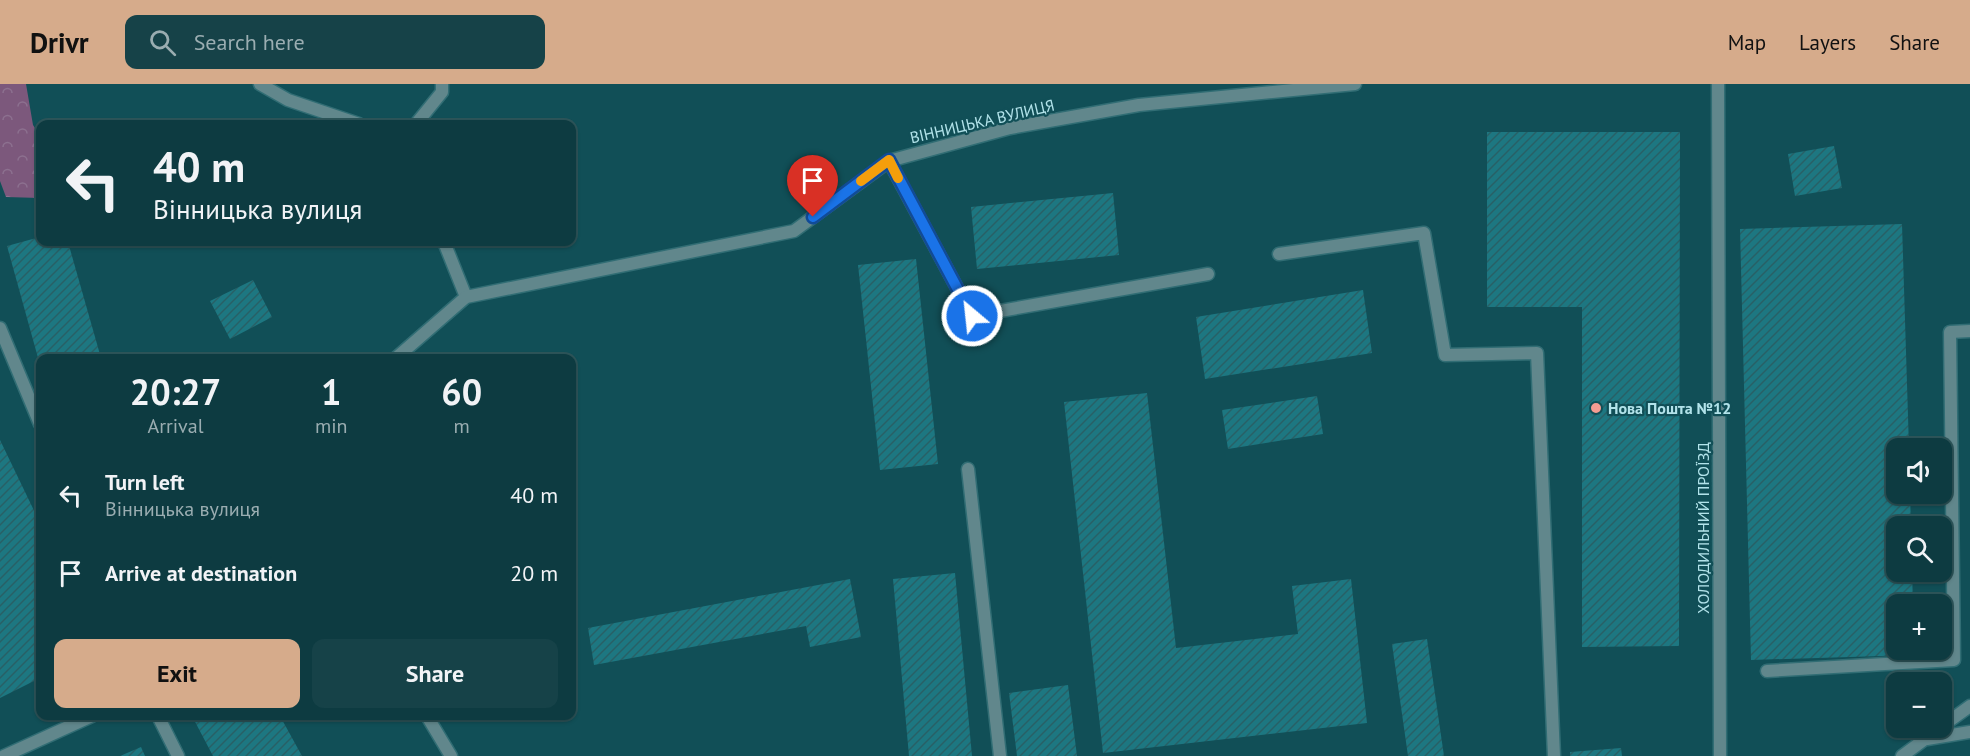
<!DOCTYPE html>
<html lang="en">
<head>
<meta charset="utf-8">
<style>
	:root { --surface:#0d3b41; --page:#164248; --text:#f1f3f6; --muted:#9aadb1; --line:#2d555a; --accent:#d6ab8b }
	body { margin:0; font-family:"PT Sans",sans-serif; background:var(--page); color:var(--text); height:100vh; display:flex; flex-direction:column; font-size:22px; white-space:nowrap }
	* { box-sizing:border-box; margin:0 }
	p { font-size:20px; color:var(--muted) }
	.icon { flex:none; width:33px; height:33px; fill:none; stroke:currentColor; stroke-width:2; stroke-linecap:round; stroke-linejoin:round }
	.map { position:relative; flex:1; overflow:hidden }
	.details { position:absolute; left:36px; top:270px; width:540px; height:366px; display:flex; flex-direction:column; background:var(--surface); border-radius:12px; box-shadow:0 2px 4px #0004,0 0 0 2px var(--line) }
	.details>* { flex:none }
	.guide { position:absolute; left:36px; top:36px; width:540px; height:126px; border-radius:12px; box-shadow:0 2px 4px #0004,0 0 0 2px var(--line); background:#0d3b41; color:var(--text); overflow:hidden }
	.tools { position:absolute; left:1886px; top:354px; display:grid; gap:12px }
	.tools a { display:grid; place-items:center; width:66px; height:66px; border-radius:12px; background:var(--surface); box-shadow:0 2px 4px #0004,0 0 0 2px var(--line); font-size:30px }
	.pin { position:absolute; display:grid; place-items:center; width:51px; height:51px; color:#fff; margin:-62px -26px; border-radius:50% 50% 50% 0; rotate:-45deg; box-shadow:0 0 6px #0007 }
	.pin .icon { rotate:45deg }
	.me { position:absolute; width:66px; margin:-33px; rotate:332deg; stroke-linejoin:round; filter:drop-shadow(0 0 4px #0008) }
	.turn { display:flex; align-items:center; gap:21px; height:126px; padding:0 18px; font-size:27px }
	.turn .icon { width:78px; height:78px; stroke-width:2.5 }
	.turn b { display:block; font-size:42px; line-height:51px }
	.eta { display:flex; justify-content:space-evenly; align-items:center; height:102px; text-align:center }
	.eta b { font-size:36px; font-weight:800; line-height:42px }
	.action { display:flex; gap:12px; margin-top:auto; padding:12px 18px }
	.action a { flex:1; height:69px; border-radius:12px; background:var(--accent); color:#111; font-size:24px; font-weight:800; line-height:69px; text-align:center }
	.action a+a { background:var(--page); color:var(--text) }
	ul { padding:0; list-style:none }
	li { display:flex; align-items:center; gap:18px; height:78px; padding:0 18px }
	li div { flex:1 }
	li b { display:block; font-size:22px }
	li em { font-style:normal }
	header { display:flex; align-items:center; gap:36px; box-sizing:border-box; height:84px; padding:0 30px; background:var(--accent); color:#111 }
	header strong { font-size:28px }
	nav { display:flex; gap:33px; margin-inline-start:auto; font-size:21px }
	.search { width:420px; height:54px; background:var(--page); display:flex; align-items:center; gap:15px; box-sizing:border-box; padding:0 21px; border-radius:12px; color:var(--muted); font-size:22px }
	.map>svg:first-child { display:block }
</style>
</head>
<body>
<header>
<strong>Drivr</strong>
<div class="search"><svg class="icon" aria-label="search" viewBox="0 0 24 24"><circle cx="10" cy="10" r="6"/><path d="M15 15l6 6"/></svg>Search here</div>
<nav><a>Map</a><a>Layers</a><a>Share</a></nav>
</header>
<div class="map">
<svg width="1970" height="672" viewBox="0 0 1970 672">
	<defs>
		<pattern id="forest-crowns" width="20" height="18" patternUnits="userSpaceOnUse" patternTransform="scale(1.5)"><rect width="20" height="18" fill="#7c587c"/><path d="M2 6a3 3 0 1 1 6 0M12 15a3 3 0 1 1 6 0" fill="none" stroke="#8c708f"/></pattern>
		<pattern id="building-hatch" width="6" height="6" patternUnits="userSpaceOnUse" patternTransform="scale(1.5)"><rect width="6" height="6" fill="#1d7781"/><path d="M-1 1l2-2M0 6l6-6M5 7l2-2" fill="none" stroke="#286066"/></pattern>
	</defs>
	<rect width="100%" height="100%" fill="#114f57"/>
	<!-- forest -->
	<path fill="url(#forest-crowns)" d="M0,0H26L33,41L40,52V114L6,113L0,97Z"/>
	<!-- building -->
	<path fill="url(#building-hatch)" d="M1487,48H1680L1679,562L1582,563V223H1487Z
		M1834,62L1842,104L1795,112L1788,70Z
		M1113,109L1119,171L977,185L971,123Z
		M1902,140L1909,364H1896V410H1910L1911,442H1896V488H1912L1913,520H1896V566H1914V571L1751,576L1740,145Z
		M40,153V158H68L101,274H40V281L7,162Z
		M916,175L938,380L880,386L858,181Z
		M253,196L272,233L230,255L210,217Z
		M1363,206L1372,269L1205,295L1196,233Z
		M1147,309L1176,564L1298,550L1292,502L1351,495L1367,639L1103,669L1064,318Z
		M1317,312L1323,350L1228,365L1222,326Z
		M0,356L40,439V594L0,614Z
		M955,489L972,672H909L893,495Z
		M850,495L861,553L810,563L806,542L594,581L588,544Z
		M1427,555L1444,672H1408L1392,560Z
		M1068,601L1077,672H1017L1009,609Z
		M192,632H280L302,672H213Z
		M141,663L145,672H120Z
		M1621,664L1622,672H1570V668Z"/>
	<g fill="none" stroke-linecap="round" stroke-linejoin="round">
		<!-- service casing -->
		<g stroke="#316d74" stroke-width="15">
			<path id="service" d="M260,0L288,16L359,40
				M416,40L442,8V0
				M889,77L972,232L1208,190
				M444,158L466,213
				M1279,170L1424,149L1445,271L1537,269L1554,672
				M0,244L40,340
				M968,385L1000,672
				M1767,587L1954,576L1950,248L1970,247
				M158,632L178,672
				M4,672L92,632"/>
		</g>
		<!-- minor casing -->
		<g stroke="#316d74" stroke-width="15">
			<path id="minor" d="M1718,0L1720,672
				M396,274L466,213L794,147L889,77L1010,44L1139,21L1355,0
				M427,632L451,672
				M1941,643L1970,622
				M1927,655L1970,648
				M1902,672L1940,644"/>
		</g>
		<!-- service -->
		<use href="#service" stroke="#61878c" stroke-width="12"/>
		<!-- minor -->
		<use href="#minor" stroke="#61878c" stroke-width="12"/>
	</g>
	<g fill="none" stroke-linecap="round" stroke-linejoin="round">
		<!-- route casing -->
		<g stroke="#114b97" stroke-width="15">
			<path id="route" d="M813,133L889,76L972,232"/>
		</g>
		<!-- route -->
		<use href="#route" stroke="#1a73e8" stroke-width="10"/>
		<!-- slow -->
		<path stroke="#f59e0b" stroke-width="10" d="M861,97L889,76L898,94"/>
	</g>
	<!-- markers -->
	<circle fill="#f59c92" stroke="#114f57" stroke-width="2" cx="1596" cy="324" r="6"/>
	<g text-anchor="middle" stroke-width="4.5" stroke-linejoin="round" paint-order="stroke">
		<!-- street labels -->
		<g font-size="16" fill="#b2e3ea" stroke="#114f57">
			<text transform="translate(982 37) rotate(-13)" y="6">ВІННИЦЬКА ВУЛИЦЯ</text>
			<text transform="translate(1703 444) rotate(-90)" y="6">ХОЛОДИЛЬНИЙ ПРОЇЗД</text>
		</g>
		<!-- poi labels -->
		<g font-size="16" font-weight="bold" fill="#b2e3ea" stroke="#114f57" text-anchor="start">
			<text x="1608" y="330">Нова Пошта №12</text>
		</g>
	</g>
</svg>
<div class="tools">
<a><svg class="icon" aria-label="sound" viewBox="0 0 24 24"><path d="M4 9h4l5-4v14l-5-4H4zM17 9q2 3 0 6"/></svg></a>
<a><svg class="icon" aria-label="search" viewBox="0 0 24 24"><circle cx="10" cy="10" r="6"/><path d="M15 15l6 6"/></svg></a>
<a>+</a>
<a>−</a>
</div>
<div class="pin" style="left:813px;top:133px;background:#d93025"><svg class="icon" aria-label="arrive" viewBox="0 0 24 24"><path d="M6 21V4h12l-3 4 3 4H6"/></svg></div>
<svg class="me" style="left:972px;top:232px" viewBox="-20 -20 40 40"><circle r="17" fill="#1a73e8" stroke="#fff" stroke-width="3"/><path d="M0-11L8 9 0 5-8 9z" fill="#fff"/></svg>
<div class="guide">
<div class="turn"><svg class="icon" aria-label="left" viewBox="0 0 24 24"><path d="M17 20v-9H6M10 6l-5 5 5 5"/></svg><div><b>40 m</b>Вінницька вулиця</div></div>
</div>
<section class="details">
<div class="eta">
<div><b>20:27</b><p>Arrival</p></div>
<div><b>1</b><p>min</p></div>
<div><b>60</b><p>m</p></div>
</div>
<ul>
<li><svg class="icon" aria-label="left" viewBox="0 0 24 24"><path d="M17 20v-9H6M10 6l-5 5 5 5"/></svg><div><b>Turn left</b><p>Вінницька вулиця</p></div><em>40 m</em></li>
<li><svg class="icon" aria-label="arrive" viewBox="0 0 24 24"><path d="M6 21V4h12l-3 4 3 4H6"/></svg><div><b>Arrive at destination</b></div><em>20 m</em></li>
</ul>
<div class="action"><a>Exit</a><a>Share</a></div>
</section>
</div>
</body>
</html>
